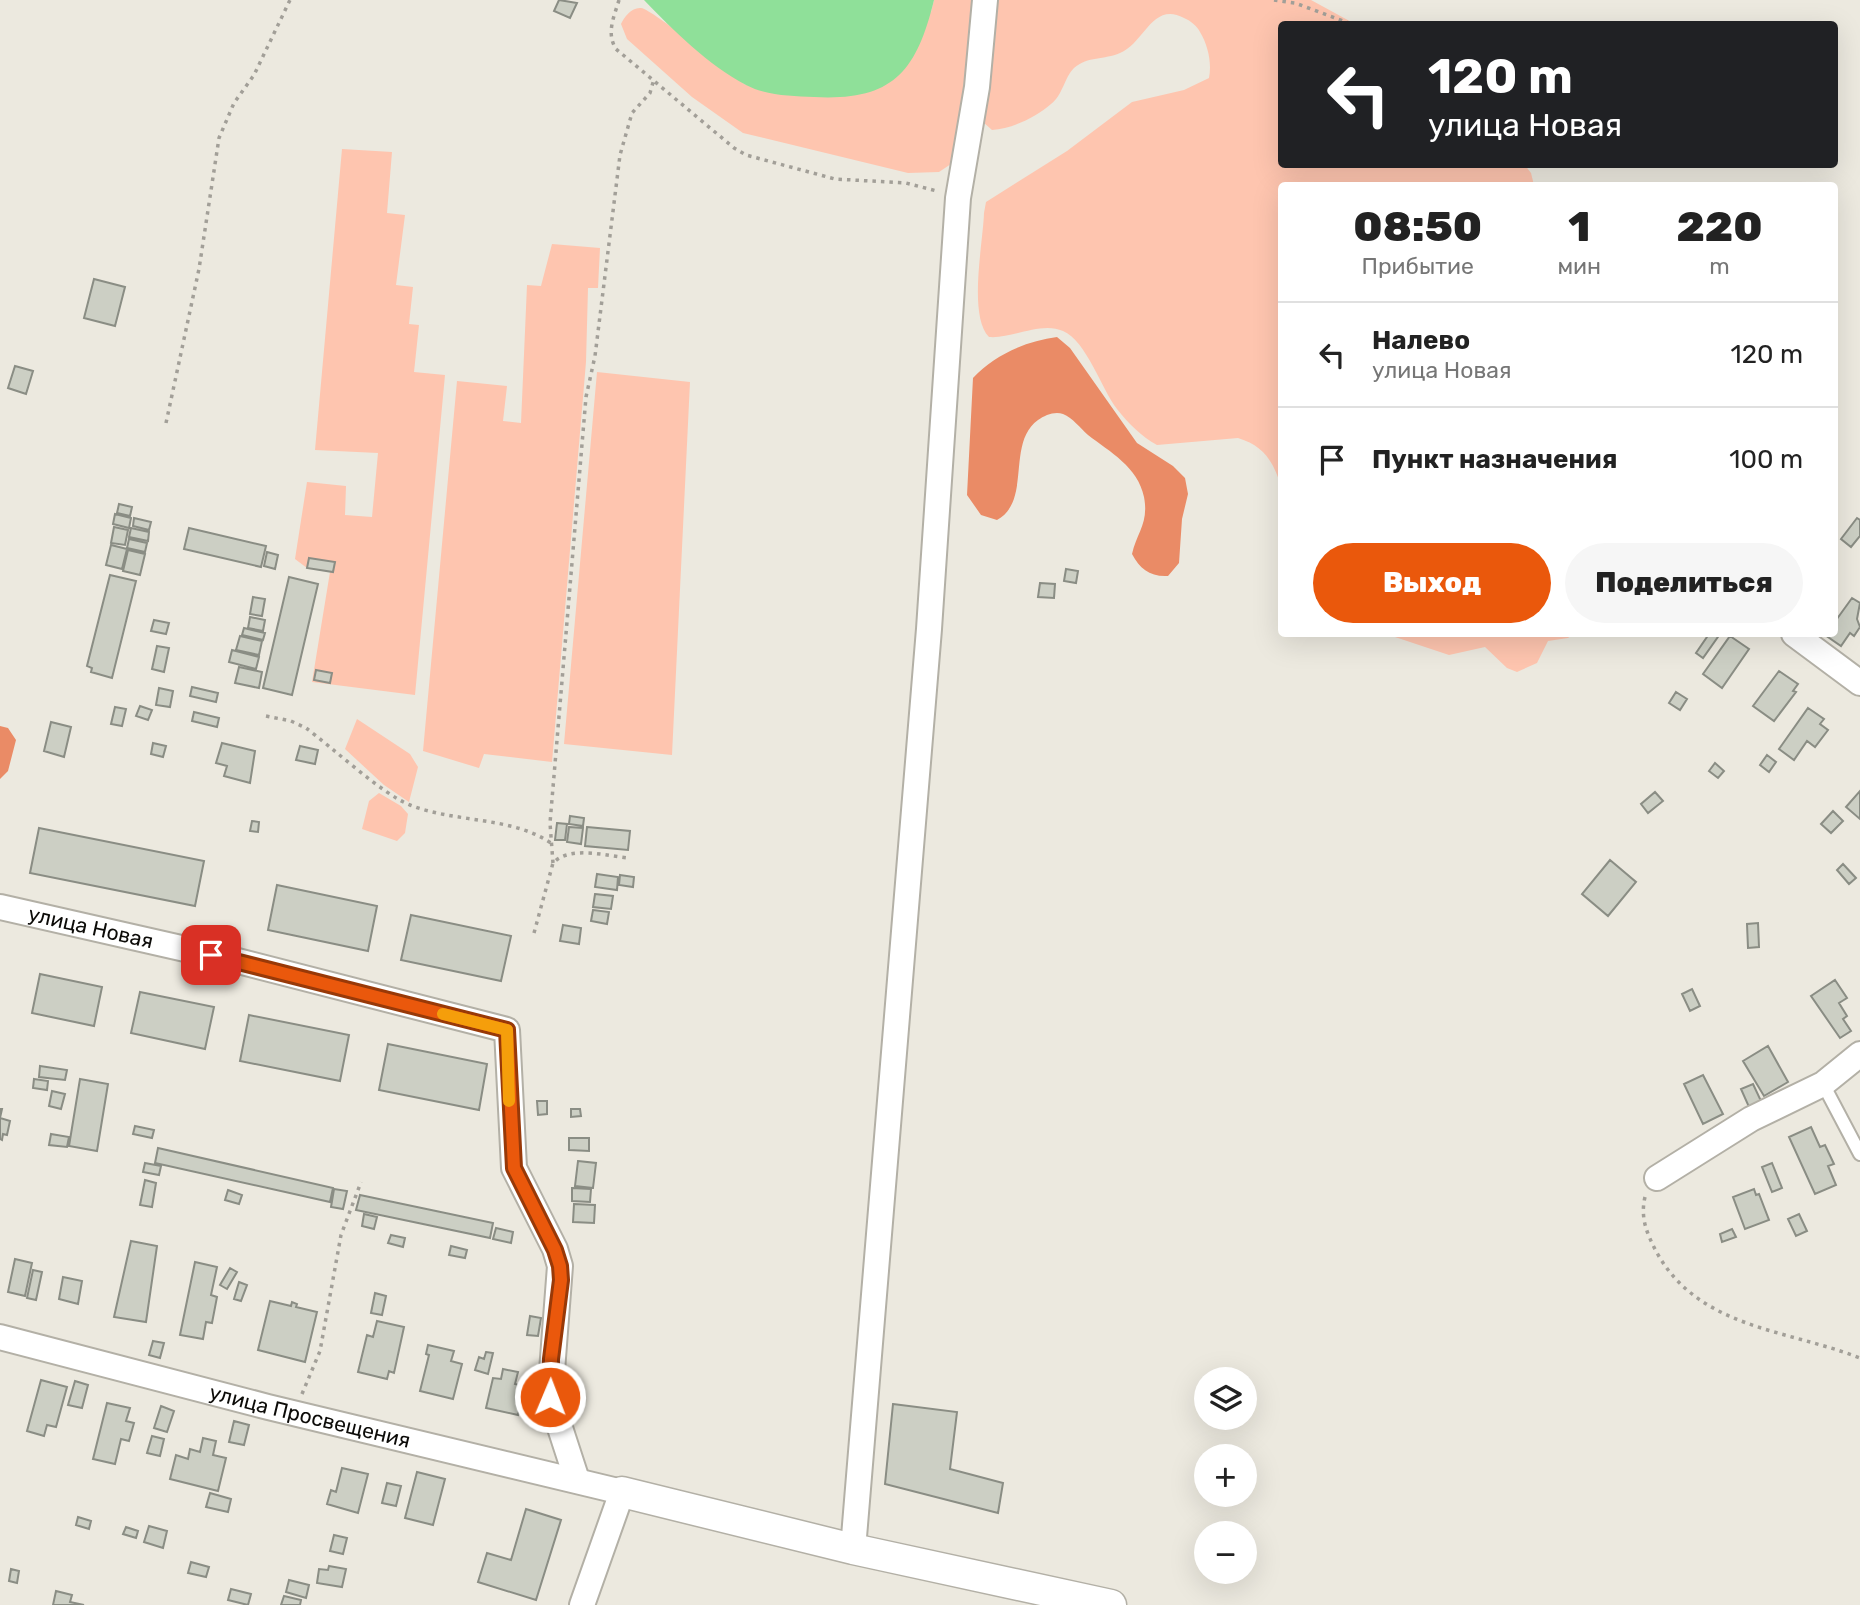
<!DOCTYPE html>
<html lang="ru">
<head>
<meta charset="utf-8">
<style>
	:root { --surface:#fff; --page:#f6f6f6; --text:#222; --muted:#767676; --line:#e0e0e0; --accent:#ea580c }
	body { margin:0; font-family:Rubik,sans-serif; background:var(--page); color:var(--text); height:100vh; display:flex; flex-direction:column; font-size:26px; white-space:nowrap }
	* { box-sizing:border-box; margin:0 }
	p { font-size:23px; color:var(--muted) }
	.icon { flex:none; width:38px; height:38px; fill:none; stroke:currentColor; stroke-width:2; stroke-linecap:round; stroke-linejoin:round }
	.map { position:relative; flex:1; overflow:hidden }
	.drawer { position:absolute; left:1278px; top:182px; width:560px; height:455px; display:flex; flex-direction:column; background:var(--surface); border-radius:7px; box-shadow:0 7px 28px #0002 }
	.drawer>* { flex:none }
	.guide { position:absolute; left:1278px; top:21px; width:560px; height:147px; border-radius:7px; box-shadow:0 7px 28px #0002; background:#202124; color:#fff; overflow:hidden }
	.tools { position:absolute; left:1194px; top:1367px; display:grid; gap:14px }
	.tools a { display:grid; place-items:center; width:63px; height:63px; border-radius:50%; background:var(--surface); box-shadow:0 7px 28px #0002; font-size:35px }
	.pin { position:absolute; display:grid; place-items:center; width:60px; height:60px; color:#fff; margin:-30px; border-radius:14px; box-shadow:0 4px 10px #0006 }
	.me { position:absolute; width:77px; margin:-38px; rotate:1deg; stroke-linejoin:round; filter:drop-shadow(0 0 5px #0008) }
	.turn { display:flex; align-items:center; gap:24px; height:147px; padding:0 35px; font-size:32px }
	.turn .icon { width:91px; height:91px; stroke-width:2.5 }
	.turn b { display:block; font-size:49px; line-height:60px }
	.eta { display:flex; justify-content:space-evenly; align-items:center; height:119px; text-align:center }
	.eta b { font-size:42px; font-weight:800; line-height:49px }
	.primary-button { display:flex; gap:14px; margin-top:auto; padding:14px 35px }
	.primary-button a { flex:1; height:80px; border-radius:42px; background:var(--accent); color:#fff; font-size:28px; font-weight:800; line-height:80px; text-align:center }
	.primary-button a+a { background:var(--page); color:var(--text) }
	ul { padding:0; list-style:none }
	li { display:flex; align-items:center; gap:21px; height:105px; padding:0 35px; border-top:2px solid var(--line) }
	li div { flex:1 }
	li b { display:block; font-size:26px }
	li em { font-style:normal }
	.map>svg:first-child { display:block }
</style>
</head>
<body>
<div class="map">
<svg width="1860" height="1605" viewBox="0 0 1860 1605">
	<rect width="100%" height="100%" fill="#ece9df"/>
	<!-- green -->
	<path fill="#fec5af" d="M934,0H973L957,146L951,164L939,172L908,173L743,133L692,97L627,39L621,24C624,17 632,7 641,8C654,10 729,73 746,85L931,12Z
		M995,0H1311L1355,24H1281V164H1524L1531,173L1534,185L1281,186V486C1273,461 1264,446 1238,438L1157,445C1142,437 1128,423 1117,409C1102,390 1086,340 1063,331C1041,321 1012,339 989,337C968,315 983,244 984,213L986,202L1067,151L1132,102L1184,90L1209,78C1212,63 1208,45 1200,32C1197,26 1191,21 1184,18C1152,1 1144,44 1120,53C1104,60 1088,56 1074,68C1064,78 1063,95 1051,104C1036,117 1012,129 992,130L983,122Z
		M342,149L392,152L387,213L405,215L396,285L413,287L409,324L419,325L414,372L445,375L415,695L312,682L330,572L307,568L295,559L307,482L346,486L345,515L372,517L378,453L315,450Z
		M552,244L600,248L598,288H588L586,362L552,762L484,754L479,768L423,751L457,381L507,386L503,421L521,423L527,285L541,286Z
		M597,372L690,382L672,755L564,744Z
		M1386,634H1573L1568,638L1548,641L1537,663L1517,672L1507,668L1485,647L1449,655Z
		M357,719L410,754L418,767L409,802L384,785L345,749Z
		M379,793L401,806L408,814L405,833L397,841L362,829L369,801Z"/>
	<!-- forest -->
	<path fill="#ea8b66" d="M1057,337L1070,348L1137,443L1173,466L1185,478L1188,494L1182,519L1179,563L1168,576C1150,577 1140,569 1132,554C1137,532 1149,523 1144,497C1138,467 1110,452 1088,435C1080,428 1073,418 1063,414C1055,411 1045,415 1038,420C1006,443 1032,501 997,520L981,515L967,495L973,378C994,355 1026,341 1057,337Z
		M0,726L8,728L16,740L8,771L0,779Z"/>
	<!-- water -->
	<path fill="#8fe099" d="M644,0H934C916,74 891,101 814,97C791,96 767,96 746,85C708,65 673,30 644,0Z"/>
	<!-- building -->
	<path fill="#cccfc4" stroke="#8a8d84" stroke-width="2" d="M559,0L577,3L570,18L554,11Z
		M94,279L125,287L115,326L84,318Z
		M15,366L33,371L26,394L8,388Z
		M119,504L132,507L130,516L117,513Z
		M115,514L131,518L129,528L113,524Z
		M134,518L151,522L149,530L133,526Z
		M1857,518L1860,520V536L1851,547L1841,539Z
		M114,527L128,530L125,545L111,543Z
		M131,528L149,532L148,541L129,537Z
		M189,528L266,546L261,567L184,549Z
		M129,539L147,543L145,552L127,548Z
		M111,545L127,549L122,569L106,565Z
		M128,550L145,554L140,575L123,571Z
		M267,552L278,555L275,569L264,566Z
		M309,558L335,562L333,572L307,568Z
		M1066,569L1078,571L1076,583L1064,581Z
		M110,575L136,581L112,678L91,672L92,668L87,666Z
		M289,577L318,584L292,695L263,688Z
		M1040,583L1055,584L1054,598L1038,597Z
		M253,597L265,599L262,616L250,614Z
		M1852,598L1860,603L1857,619L1860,627L1854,636L1850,633L1841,646L1825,635L1834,634V623Z
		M250,617L265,620L263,631L248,628Z
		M154,620L169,623L166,634L151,631Z
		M244,628L265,633L263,640L242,635Z
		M1709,634H1720L1703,658L1696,653Z
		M240,636L262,641L259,655L236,650Z
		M1730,636L1749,649L1722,688L1703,674Z
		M157,646L169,648L164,672L152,669Z
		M232,650L259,657L256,669L229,662Z
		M239,667L262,672L259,688L235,683Z
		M316,670L332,673L330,683L314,680Z
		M1779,671L1798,684L1793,691L1796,692L1774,721L1753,706Z
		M192,687L218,693L216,702L190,696Z
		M159,688L173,691L170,707L156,705Z
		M1676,692L1687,699L1680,710L1669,703Z
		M140,706L152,710L148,720L136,716Z
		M115,707L126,709L122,726L111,724Z
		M1808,708L1824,719L1820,724L1828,730L1815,747L1807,741L1794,760L1779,749Z
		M194,712L219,718L217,727L192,721Z
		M51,722L71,727L64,757L44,751Z
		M153,743L166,746L163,757L151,754Z
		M222,743L255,751L250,783L224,776L227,766L216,763Z
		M300,746L318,750L315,764L296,760Z
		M1767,755L1776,762L1769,772L1760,765Z
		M1715,763L1724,771L1718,778L1709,771Z
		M1860,791V819L1846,807Z
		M1655,792L1663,801L1648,813L1641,804Z
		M1833,811L1843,821L1831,833L1821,824Z
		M570,816L584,818L583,826L569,824Z
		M252,821L259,822L258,832L250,831Z
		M557,823L567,824L565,840H555Z
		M569,827L583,828L581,844L567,842Z
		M587,827L630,831L628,850L585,846Z
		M39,828L204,861L195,906L30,873Z
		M1610,860L1636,882L1608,916L1582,894Z
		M1843,864L1856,878L1849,884L1837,870Z
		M597,874L618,877L617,890L595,887Z
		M620,875L634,877L633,887L619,885Z
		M277,885L377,906L368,951L268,930Z
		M595,894L613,896L611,909L593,907Z
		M593,910L609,912L607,924L591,921Z
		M411,915L511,936L501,981L401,960Z
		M1758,923L1759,947L1748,948L1747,924Z
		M563,925L581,928L579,944L560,941Z
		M40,974L102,987L94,1026L32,1013Z
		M1835,980L1847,998L1839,1003L1847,1016L1843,1019L1851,1031L1840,1038L1811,996Z
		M1692,989L1700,1006L1690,1011L1682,994Z
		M140,992L214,1007L205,1049L131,1033Z
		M249,1015L349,1035L340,1081L240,1061Z
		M388,1044L487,1064L479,1110L379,1090Z
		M1768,1046L1788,1082L1764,1096L1743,1061Z
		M40,1066L67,1070L65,1080L39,1077Z
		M1703,1075L1723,1114L1703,1124L1684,1084Z
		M34,1079L48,1081L47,1090L33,1088Z
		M80,1079L108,1084L97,1151L69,1146Z
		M1753,1084L1761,1101L1749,1107L1741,1089Z
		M52,1091L65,1094L61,1109L49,1106Z
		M537,1101H547V1114L538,1115Z
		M0,1109H2L0,1118L10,1121L7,1135L3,1134L2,1140L0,1139Z
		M571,1109H580L581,1116L571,1117Z
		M135,1126L154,1130L152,1138L133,1134Z
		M1811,1127L1820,1147L1825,1145L1834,1164L1828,1166L1836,1185L1815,1194L1789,1137Z
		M51,1134L69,1137L67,1147L49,1145Z
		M569,1138H589V1151L569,1150Z
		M158,1148L333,1188L330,1202L155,1163Z
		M578,1161L596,1163L593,1188L575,1186Z
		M145,1163L161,1166L159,1175L143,1172Z
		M1772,1163L1782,1188L1772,1192L1762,1167Z
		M145,1180L156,1183L152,1207L140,1205Z
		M572,1188L591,1189L590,1202L572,1201Z
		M334,1189L347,1191L343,1209L331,1207Z
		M1754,1189L1756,1195L1759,1194L1769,1220L1745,1229L1733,1197Z
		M228,1190L242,1195L239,1204L225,1200Z
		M360,1195L493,1223L490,1238L356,1210Z
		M574,1204L595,1205L594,1223L573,1222Z
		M364,1214L377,1217L374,1229L362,1226Z
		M1799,1214L1807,1231L1796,1236L1788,1219Z
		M496,1228L513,1232L511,1243L493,1239Z
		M1732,1229L1736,1237L1722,1242L1720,1234Z
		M391,1235L405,1238L403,1247L388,1243Z
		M131,1241L157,1246L146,1322L114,1317Z
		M451,1246L467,1250L465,1258L449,1255Z
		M15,1259L32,1263L25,1296L8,1292Z
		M195,1262L217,1267L211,1295L217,1297L212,1323L206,1322L203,1339L180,1335Z
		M230,1268L237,1272L227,1289L220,1285Z
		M33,1270L42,1272L36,1300L27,1298Z
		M63,1277L82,1281L78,1304L59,1299Z
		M239,1282L247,1285L241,1301L234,1299Z
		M375,1293L386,1296L382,1315L371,1313Z
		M270,1301L291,1306L292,1302L297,1304L296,1307L317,1312L305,1362L258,1350Z
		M530,1316L541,1318L538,1336L527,1335Z
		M377,1321L404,1327L394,1373L389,1371L387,1379L358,1372L367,1335L373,1337Z
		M153,1341L164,1343L160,1358L149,1355Z
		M428,1345L454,1351L451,1361L462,1364L453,1399L420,1391L429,1355L426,1354Z
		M486,1352L493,1353L488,1374L475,1370L479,1357L484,1359Z
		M503,1369L518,1372L515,1384L524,1386L518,1415L486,1408L493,1378L501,1379Z
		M41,1380L67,1387L56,1427L47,1425L44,1436L27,1431Z
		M75,1381L88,1385L82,1408L68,1405Z
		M107,1403L130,1408L126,1421L134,1423L129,1441L121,1439L115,1464L93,1459Z
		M893,1404L957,1412L950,1469L1003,1483L998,1513L885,1484Z
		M161,1406L174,1411L167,1432L154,1428Z
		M234,1421L249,1425L244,1445L229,1442Z
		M152,1436L164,1439L160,1456L147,1453Z
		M203,1438L216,1441L213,1455L226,1458L218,1491L170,1479L176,1455L188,1459L190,1449L200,1452Z
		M342,1468L368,1474L358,1513L327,1504L331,1490L336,1492Z
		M417,1472L445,1479L433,1525L405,1518Z
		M387,1483L401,1486L396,1506L382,1503Z
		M210,1493L231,1499L228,1512L206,1507Z
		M526,1509L561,1520L536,1600L478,1582L487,1553L511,1560Z
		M78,1517L91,1521L89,1529L76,1525Z
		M149,1526L167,1531L163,1548L144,1542Z
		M126,1527L138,1531L136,1538L123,1534Z
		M334,1535L347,1538L343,1554L330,1551Z
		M191,1562L209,1567L206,1577L188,1573Z
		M329,1566L346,1569L342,1587L317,1583L319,1569L328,1570Z
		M11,1569L19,1571L17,1583L9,1581Z
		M289,1580L309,1585L306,1598L286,1592Z
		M231,1589L251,1594L248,1605L228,1600Z
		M56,1591L72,1595L70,1602L84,1605H53Z
		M284,1596L301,1600L300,1605H281Z"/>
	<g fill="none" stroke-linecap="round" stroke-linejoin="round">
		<!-- service casing -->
		<g stroke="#b3b0a6" stroke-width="16">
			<path id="service" d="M1823,1084L1860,1154"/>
		</g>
		<!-- minor casing -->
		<g stroke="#b3b0a6" stroke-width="28">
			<g id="minor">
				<path d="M1794,634L1860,683"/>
				<path id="s1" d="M0,907L238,961L507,1030L514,1168L555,1249L560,1266L550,1397L577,1480"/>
				<path d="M1657,1178L1751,1119L1823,1084L1860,1054"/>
				<path id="s2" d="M0,1337L268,1407L622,1492L582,1605"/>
				<path d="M853,1549L929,629L958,198L977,87L985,0"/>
			</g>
		</g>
		<!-- tertiary casing -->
		<g stroke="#b3b0a6" stroke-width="33">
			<path id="tertiary" d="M622,1492L853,1549L1111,1605"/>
		</g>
		<!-- path -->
		<path stroke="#a29f98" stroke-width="3.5" stroke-dasharray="3.5 5" stroke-linecap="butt" d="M619,0C614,17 606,33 616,49L734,148L746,155L835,179L906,183L937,191
			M1274,0L1295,3L1351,24
			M166,423L199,269L219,138L234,103L254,75L290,0
			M266,716L291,721L306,728C333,748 382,794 410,805C455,823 511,816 551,843
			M553,863L550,823L586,397L595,356L620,155L632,113L650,93L654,79
			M534,933L553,863C570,845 607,856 629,858
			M1645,1197C1640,1218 1647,1234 1657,1253C1700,1329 1786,1329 1860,1358
			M302,1394L320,1351L341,1235L361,1182"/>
		<!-- service -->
		<use href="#service" stroke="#fff" stroke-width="12"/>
		<!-- minor -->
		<use href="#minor" stroke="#fff" stroke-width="24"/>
		<!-- tertiary -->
		<use href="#tertiary" stroke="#fff" stroke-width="30"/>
	</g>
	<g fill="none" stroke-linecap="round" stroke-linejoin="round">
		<!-- route casing -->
		<g stroke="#983908" stroke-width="18">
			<path id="route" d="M211,955L507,1030L514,1168L555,1250L560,1266L561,1280L551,1359L550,1397"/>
		</g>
		<!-- route -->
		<use href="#route" stroke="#ea580c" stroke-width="12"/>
		<!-- slow -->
		<path stroke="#f59e0b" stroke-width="12" d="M443,1014L507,1030L509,1101"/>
	</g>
	<g text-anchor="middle" stroke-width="5" stroke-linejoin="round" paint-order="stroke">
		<!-- street labels -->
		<g font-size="21" fill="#0c0b08" stroke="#f9f7ec">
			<text dy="7" stroke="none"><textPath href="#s1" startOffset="93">улица Новая</textPath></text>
			<text dy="7" stroke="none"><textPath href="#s2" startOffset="320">улица Просвещения</textPath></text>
		</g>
	</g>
</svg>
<div class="tools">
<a><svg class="icon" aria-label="layers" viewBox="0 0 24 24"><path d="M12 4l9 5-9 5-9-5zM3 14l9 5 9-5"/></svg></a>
<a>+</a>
<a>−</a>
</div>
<div class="pin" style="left:211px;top:955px;background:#d93025"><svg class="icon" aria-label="arrive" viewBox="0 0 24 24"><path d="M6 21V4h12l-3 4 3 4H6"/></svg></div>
<svg class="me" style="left:550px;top:1397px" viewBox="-20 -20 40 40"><circle r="17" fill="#ea580c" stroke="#fff" stroke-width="3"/><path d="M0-11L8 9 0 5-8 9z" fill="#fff"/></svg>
<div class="guide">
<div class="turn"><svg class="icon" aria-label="left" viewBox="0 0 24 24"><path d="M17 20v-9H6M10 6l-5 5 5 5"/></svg><div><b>120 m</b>улица Новая</div></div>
</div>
<section class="drawer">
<div class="eta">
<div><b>08:50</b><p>Прибытие</p></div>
<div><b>1</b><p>мин</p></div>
<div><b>220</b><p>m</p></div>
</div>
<ul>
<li><svg class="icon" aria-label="left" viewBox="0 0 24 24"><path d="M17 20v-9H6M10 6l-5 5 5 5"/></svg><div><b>Налево</b><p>улица Новая</p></div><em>120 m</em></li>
<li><svg class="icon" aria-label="arrive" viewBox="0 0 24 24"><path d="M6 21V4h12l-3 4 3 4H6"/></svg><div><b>Пункт назначения</b></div><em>100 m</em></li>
</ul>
<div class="primary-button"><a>Выход</a><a>Поделиться</a></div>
</section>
</div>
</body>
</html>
